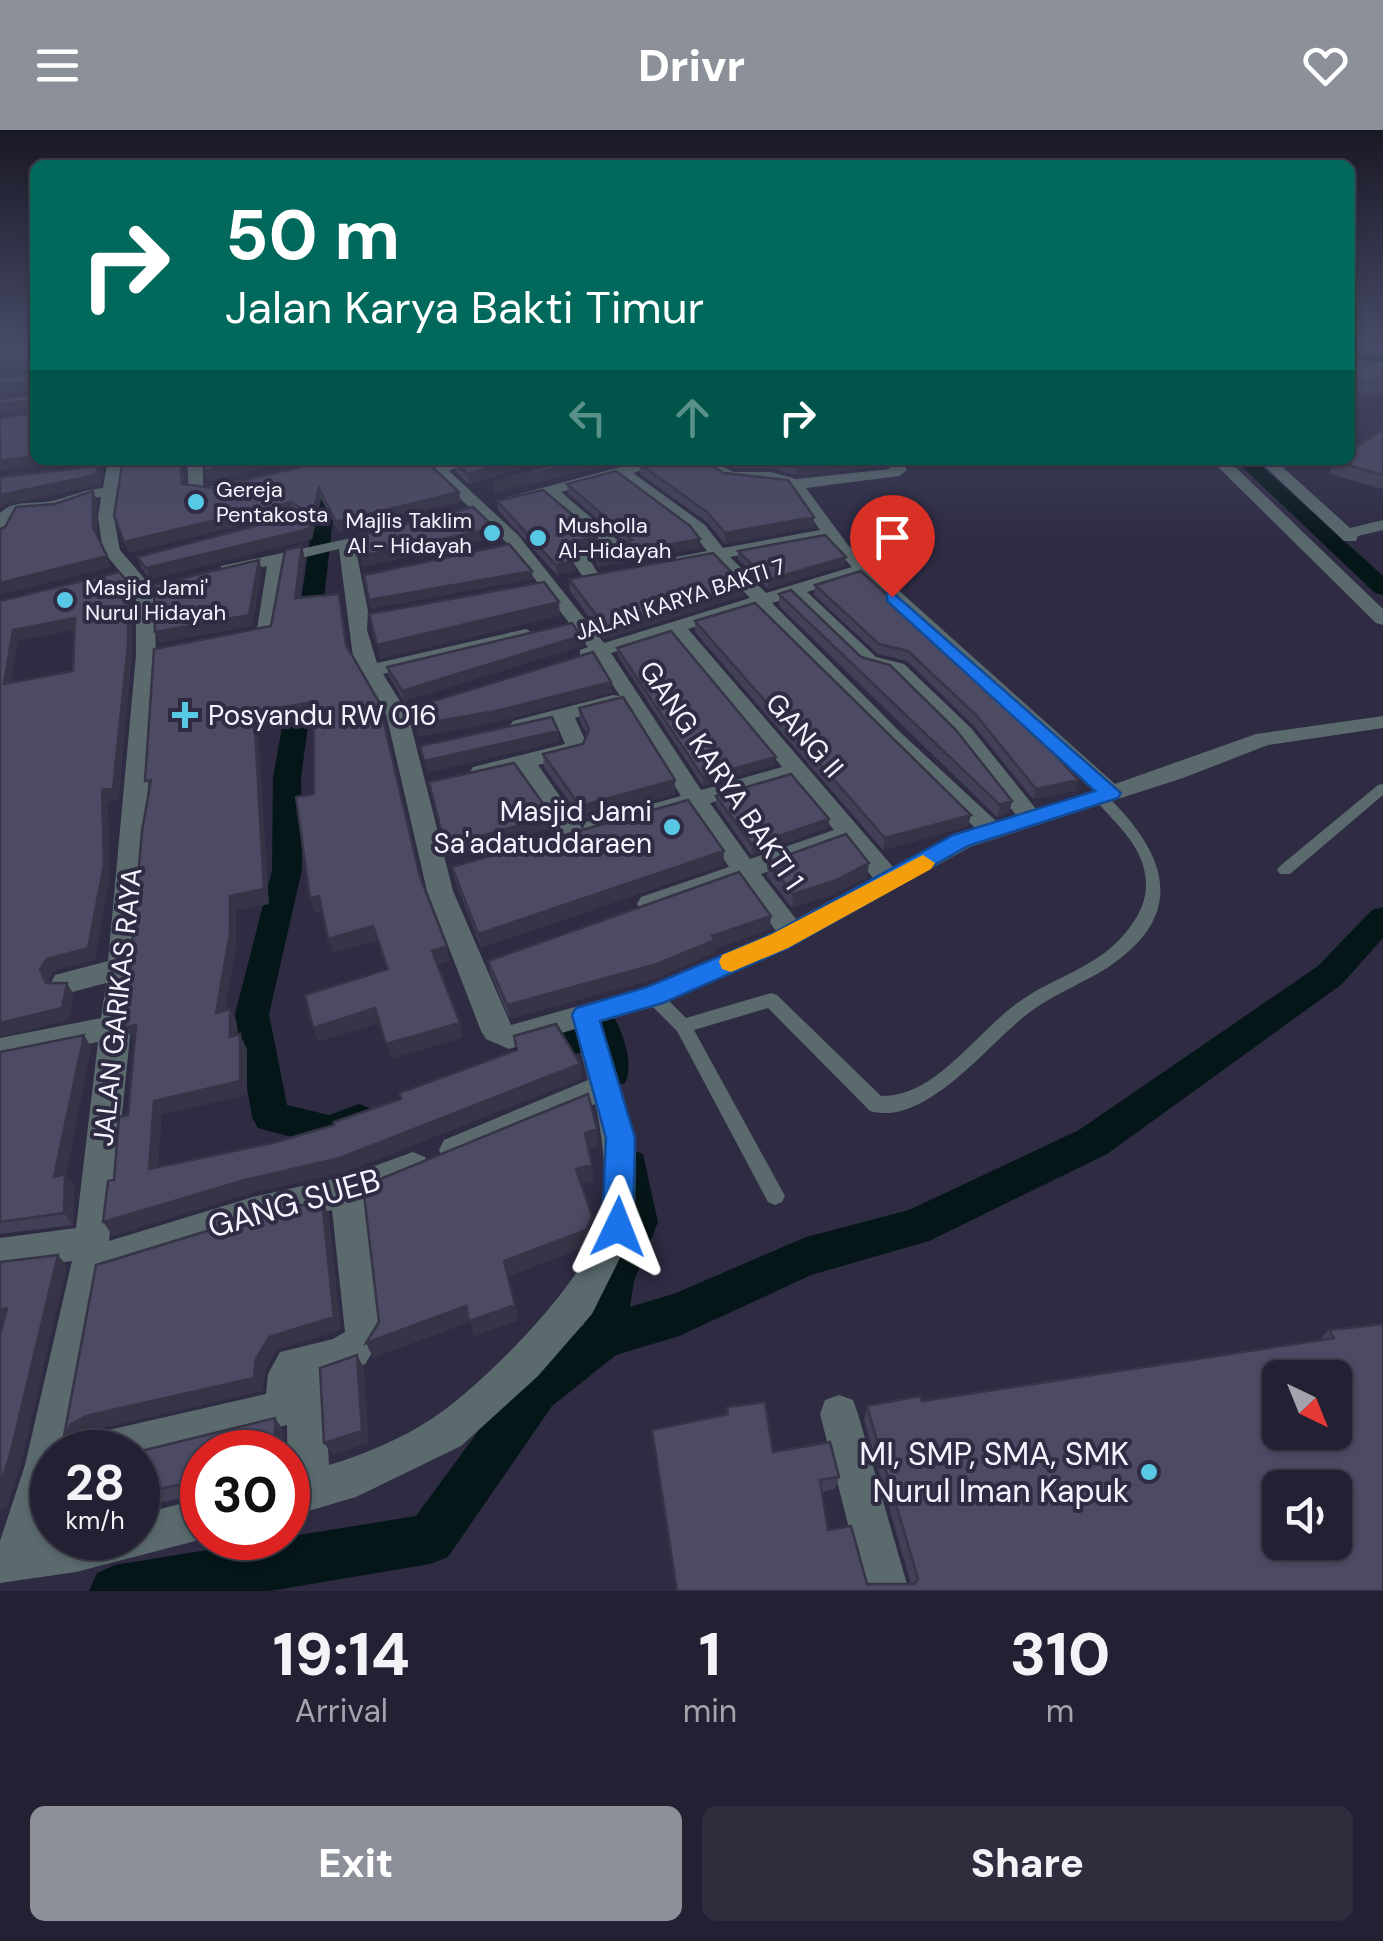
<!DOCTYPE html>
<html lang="en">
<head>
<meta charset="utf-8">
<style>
	:root { --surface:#222032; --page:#2e2d3e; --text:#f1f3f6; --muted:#a2a3ac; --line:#3f3e4d; --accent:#8c9099 }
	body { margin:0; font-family:"DM Sans",sans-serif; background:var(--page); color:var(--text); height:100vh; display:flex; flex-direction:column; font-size:38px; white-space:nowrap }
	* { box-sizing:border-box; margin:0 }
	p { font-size:32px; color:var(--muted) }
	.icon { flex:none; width:55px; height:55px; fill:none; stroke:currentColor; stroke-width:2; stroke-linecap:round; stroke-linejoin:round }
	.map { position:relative; height:1461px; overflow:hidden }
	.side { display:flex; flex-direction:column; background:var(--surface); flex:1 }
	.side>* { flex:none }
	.top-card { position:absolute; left:30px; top:30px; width:1325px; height:305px; border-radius:15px; box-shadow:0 2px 8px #0004,0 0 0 2px var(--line); background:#00695c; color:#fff; overflow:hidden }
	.needle { width:65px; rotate:137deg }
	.tools { position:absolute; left:1262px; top:1230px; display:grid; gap:20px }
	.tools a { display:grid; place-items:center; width:90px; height:90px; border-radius:15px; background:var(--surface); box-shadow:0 2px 8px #0004,0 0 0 2px var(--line); font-size:50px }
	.speed { position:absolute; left:30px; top:1300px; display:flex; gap:20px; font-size:50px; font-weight:700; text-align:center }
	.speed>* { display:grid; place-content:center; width:130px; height:130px; border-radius:50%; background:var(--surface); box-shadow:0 2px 8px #0004,0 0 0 2px var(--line); line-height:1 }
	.speed small { font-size:25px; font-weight:400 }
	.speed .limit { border:15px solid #d22; background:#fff; color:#111 }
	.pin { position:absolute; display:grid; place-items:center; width:85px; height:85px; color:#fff; margin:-102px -42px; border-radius:50% 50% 50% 0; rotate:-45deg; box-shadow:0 0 10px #0007 }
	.pin .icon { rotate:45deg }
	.me { position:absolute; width:110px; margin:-55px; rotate:2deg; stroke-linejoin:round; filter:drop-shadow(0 0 8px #0008) }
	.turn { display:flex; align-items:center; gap:35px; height:210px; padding:0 30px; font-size:45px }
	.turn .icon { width:130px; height:130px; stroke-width:2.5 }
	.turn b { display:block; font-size:70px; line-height:85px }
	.lanes { display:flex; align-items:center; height:95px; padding:0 30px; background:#0003; justify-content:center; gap:50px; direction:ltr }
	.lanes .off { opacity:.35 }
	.eta { display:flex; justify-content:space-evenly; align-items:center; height:170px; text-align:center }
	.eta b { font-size:60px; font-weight:800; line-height:70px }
	.button { display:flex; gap:20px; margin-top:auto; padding:20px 30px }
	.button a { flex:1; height:115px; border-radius:15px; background:var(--accent); color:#fff; font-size:40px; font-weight:800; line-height:115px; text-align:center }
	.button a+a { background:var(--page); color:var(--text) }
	header { display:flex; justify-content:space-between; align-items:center; height:130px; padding:0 30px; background:var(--accent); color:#fff; font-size:45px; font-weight:800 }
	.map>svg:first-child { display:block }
</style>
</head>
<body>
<header><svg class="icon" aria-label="menu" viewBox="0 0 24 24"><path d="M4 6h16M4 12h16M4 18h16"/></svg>Drivr<svg class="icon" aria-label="heart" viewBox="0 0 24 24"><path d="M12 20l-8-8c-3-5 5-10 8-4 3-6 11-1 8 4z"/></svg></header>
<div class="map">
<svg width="1383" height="1461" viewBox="0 0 1383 1461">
	<rect width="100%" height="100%" fill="#2e2b43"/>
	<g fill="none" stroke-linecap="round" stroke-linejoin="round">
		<!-- canal -->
		<path fill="#051618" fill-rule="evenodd" d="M1383,224V234L1350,235V225Z
			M397,330H423L359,356L335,370L320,505L316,510H300L296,505L316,368L345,348Z
			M1235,330H1255L1383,446V465L1375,463Z
			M302,544L314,551L301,648L302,740L269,884L287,975L329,985L359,974L372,979L378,990L372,1001L329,1017L258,998L252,987L235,884L272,740L273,648L290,551Z
			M1383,777V808L1342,854L1107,1024L929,1111L811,1145L679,1206L616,1225L552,1276L448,1427L430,1434L270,1461H89L97,1443L115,1435L416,1386L520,1244L584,1195L592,1151L618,1092L609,1036L615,1024L629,1019L643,1024L658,1092L634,1151L630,1177L676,1163L806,1107L909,1080L1079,1000L1318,836L1372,780Z
			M603,885L615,889C624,906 634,935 625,953L612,957L599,953L589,919L528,942L515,937L510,927L515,917Z"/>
		<!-- service -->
		<path fill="#5a6a6d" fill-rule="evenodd" d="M1383,654V665L1290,744H1280L1277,740L1280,736L1378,655Z
			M1099,662L1104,663C1165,721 1191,783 1107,838C1083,853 1057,863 1034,879C992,908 928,998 870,981L768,878L694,900L785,1066L782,1072L775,1075L768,1072L677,901L647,871L644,866L647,861L653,859L659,861L686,888L771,863L777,865L881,966C888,966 896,965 903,963C946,951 985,894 1023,869C1054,848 1094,837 1120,809C1134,794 1146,776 1146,755C1146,716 1114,693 1092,666Z"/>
		<!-- minor -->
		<path fill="#5a6a6d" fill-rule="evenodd" d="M1383,232V240L1350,241V233Z
			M108,330H124L114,387L118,410L120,420L154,460L156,525L137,838L109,1111L253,1067L347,1046L413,1022L425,1027L429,1037L425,1047L365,1069L382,1207L365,1234L324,1248L329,1335C363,1325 403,1308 433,1288C482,1256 586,1151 601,1095C609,1063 603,1005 595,974L466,1030L455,1034L444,1030L439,1020L444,1010L588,950L575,899L509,919L486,909L481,901L427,761L386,584L353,527L339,419L285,432L276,502L242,515L232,509L257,499L267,436L227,445L221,444V436L365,405V413L355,415L368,481L367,500L377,533L526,499L536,505L533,509L383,544L408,584L453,761L511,895L646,857L776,801L740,752L650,783L641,781L637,774L641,767L729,737L690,679L595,706L586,704L583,698L586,692L681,666L623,572L575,588L587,614L581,625L538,635L580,695L586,705L583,711H565L518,640L481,649L473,647L470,642L473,637L565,614L556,593L521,602L510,596L513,591L613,565L620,566L595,528H580V520L588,517L506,412L430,340L450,330H472L449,341L518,405L604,513L750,468L714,430L676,435V427L707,421L693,403L618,347L561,362L629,420L591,432L601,448L592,453L586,452L571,429L607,418L547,366L508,373V367L647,330H672L633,343L705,395L723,418L820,400L790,357L770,352L726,350L691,330H710L734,342H771L796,349L890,339L885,330H901L907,340L899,346L806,358L848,415L1115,654L1256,604L1383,586V598L1268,615L1183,648L970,717L789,818L663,874L601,892L636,1008L635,1097L630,1108L592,1184L538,1246L461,1316L356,1367L288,1387L287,1295L138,1333V1322H80L86,1308L100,1302L266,1264L268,1244L280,1222L333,1209L345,1202L332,1080L253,1099L104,1146L68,1322H52V1381L46,1404L52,1403V1408H138V1385L202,1368V1408H207L76,1442L0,1453V1411L25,1335L72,1131L0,1142V1108L76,1098L98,912L0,932V908L101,888L106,853L65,864L55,861L51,853L55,845L108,831L136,525V461L103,421L98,387L101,367L85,369L59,380L18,384L6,406L0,407V383C15,368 36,376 55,370C73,366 85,359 103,358ZM826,409L852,437L766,463L730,427ZM861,446L1094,661L1036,679L971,598L904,534L876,527L807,462ZM791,467L862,536L890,543L955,608L1016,685L996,691L900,602L772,473ZM756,478L975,698L952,705L893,737L688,499ZM672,504L782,637L701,660L611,523ZM792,649L834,700L750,729L710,673ZM845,714L873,748L796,789L761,744Z
			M187,330H203V356H226V362L189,364Z
			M1211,330H1228L1383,479V495L1376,493Z
			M1258,330H1275L1350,398L1383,390V400L1358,406L1356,411H1344Z
			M839,1265L853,1270L858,1284L909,1461H865L820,1284L825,1270Z"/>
	</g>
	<!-- wall -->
	<path fill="#424056" d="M1350,218L1353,230L1383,240V263L1350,264Z
		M1383,299V359L1329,344L1334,331Z
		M318,330H443L432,336L459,362L460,372L339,402L321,368L312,409L150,449L141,437L137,427L299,385L294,382L128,423L183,336L184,355L213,358L304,336Z
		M459,330H548L469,354L456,342L454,332Z
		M718,330H885L884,336L796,345L771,338H735Z
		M640,334L814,397L725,414L707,392L640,344Z
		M567,354L700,409V418L599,437L597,434L596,424L625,413L568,363Z
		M497,371L599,416L571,423L570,425L574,431L575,441L557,445L498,380Z
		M738,421L845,435L768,459L738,429Z
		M569,449L744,455L743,466L605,509L570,461Z
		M815,455L1057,627L1075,661L1033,669L974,596L907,531L878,524L814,465Z
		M779,464L1009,683L997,687L779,476Z
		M695,491L968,696L883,720L695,502Z
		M581,506L582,516L404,571L389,546L387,537Z
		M617,518L775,635L703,656L618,526Z
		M579,578L675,650V664L582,690L544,637L543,624L583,614L587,605L580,591Z
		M716,666L829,689L828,698L751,725L716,675Z
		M724,721L723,735L481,818L455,750L452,737Z
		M768,732L867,747L832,765L792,778L767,746Z
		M770,799L714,819V823L657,848L509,889L491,844L488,831Z
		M84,905L91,917L66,1045L74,1056L73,1095L0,1104V922Z
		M1383,1194V1461H676L652,1300L726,1284L727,1277L773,1322L839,1347L835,1359L822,1362L828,1400L867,1454H911L864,1290L867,1276L922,1271L1319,1210L1329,1200Z
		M283,1300L284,1322H202V1371L197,1365L138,1377L137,1322Z"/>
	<!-- shaded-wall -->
	<path fill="#363446" d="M34,231L35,239L0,242V233Z
		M34,250L35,259L0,263V254Z
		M31,270L35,279L0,284V274Z
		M35,326V330H81L0,341V331Z
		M180,330L183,336L185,364L182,354Z
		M251,330H293L208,351L204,341Z
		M425,330H443L426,340Z
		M514,330H548L469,354L468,344Z
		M590,330H630L494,363L493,353Z
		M849,330H885L884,336L796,345L797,335Z
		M98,336L101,346L100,355L4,375L0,379V365Z
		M319,358L321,368L312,409L150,449L146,438L309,399Z
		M93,361L97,371V407L93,397Z
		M459,362L460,372L339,402L336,392Z
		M291,372L294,382L128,423L124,412Z
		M814,387V397L725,414V403Z
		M495,398L496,408L363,437L361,426Z
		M598,406L599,416L571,423L567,429L566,419L570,413Z
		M700,409V418L599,437L598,427Z
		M302,416L305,429L299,482L295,468Z
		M107,426L111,437L0,465V453Z
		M846,427L845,435L768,459V450Z
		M259,430L262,440L253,496L160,513L155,502Z
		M574,431L575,441L557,445L556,435Z
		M532,441L533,449L371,479L369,470Z
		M128,452L132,462V525L119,670L108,672L110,747L95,830L54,841L48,851L54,865L40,839L102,660Z
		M744,455L743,466L605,509V497Z
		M559,472L560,486L380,529L377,515Z
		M75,488L80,499L18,511L9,566L4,554L13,500Z
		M581,506L582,516L404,571L402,561Z
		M611,552L612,563L498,592L418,607L415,595Z
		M314,572L318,586L258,596L269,774L236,781V818L222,897L216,883L254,582Z
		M558,601L559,612L427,643L424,631Z
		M776,627L775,635L703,656V647Z
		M675,650V664L582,690L580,676Z
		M1078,650L1075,661L1033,669L1036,659Z
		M1012,671L1009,683L997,687L1000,675Z
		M971,685L968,696L883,720L885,708Z
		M552,686L553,698L448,727L445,716Z
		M829,689L828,698L751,725L752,715Z
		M724,721L723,735L481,818L478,804Z
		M869,733L867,747L832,765L792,778L793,764Z
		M319,766L324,781L315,783L310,768Z
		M771,786L770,799L714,819V823L657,848L509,889L507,875Z
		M373,796L377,811L333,823L328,809Z
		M447,816L450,831L435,836L432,821Z
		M67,853L74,865L69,890L0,907V893Z
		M375,878L380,893L318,912L313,898Z
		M230,879L237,894V921L230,907Z
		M460,893L463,908L391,929L386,914Z
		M136,895L144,909L133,911L125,897Z
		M240,904L247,919V965L162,985L157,1053L149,1039L154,971Z
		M84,905L91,917L66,1045L74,1056L73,1095L64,1083L54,1047Z
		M580,934L582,949L346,1042L252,1063L113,1106L103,1092Z
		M597,999L599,1016L587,1020L585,1003Z
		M592,1035L594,1051L578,1055L576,1039Z
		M322,1070L329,1085L341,1200L277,1220L265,1242L263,1261L99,1299L83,1307L77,1321L67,1314L64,1309L70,1295L86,1286L256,1229Z
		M592,1086L594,1102L588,1116L508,1147L504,1131Z
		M58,1125L67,1136L21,1334L7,1378L0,1380V1355Z
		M515,1175L519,1190L474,1206L470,1192L373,1228L366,1213L466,1176Z
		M7,1178L17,1189L0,1192V1180Z
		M357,1225L364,1238L369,1313L332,1325L324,1313Z
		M275,1288L283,1300L284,1322H275Z
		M52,1384L51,1399L37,1388Z"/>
	<!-- building -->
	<path fill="#4d4a64" stroke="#363446" stroke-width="2.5" fill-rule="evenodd" d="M0,216H35V326L0,331V289L35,282L31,270L0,274V269L32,265L34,250L0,254V248L32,245L34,231L0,233Z
		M1350,218L1352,220L1353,230L1369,231L1383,240V250L1350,251Z
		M1383,299V345L1334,331L1350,330V321Z
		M154,330H180L182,354L213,358L304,336L318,330H425L459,362L336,392L319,358L309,399L146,438L137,427L301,384L304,380L291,372L124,412L114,386L122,335Z
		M204,330H251L204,341Z
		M459,330H514L468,344L454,332Z
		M566,330H590L493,353Z
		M654,330H701L724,343L788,350L814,387L725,403L707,382L640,334Z
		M777,330H848L797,335Z
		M98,336L96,345L0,365V347Z
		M616,341L690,396L700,409L598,427L596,424L632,410L567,354Z
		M543,360L598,406L570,413L566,419L574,431L556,435L497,371Z
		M93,361V397L107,426L0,453V399L5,397L16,377L55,374Z
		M473,377L495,398L361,426L357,406Z
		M825,405L846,427L768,450L738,421Z
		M509,414L532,441L369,470L364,445Z
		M302,416L295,468L339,464L346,515L379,572L420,747L447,816L432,821L460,893L386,914L375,878L313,898L305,865L388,839L373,796L328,809L319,766L310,768L296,667L314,664V572L254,582L264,759L230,766V803L216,883L230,879V907L240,904V951L154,971L149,1039L273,1013L334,995V992L401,969L399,963L517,920L514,906L556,894L580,934L340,1028L245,1050L103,1092L108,1051L114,1050L119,987L128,985L136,895L125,897L142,701L151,650L145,651L154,519L271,496L285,420Z
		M713,423L744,455L605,497L569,449Z
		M259,430L249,485L155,502L154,455Z
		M861,441L1059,621L1053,622L1078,650L1036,659L976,585L908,521L879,514L815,455Z
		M119,442L128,452V514L113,659L102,660L104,735L88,818L47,829L40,839L46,853H67L62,878L0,893V471ZM75,488L73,541L4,554L13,500Z
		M544,452L559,472L377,515L369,484Z
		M791,460L861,527L890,535L955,599L1012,671L1000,675L779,464Z
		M755,473L971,685L885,708L695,491Z
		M572,493L581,506L402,561L387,537Z
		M671,501L776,627L703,647L617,518Z
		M593,522L611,552L496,581L415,595L411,578Z
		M623,567L675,650L580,676L543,624L583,614L589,599L579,578Z
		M552,587L558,601L424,631L420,616Z
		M514,633L552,686L445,716L429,652Z
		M791,644L829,689L752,715L716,666Z
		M688,670L724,721L478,804L452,737Z
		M846,704L869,733L834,751L793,764L768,732Z
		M739,742L771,786L712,806L715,810L657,834L507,875L488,831Z
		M84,905L54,1047L65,1044L64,1083L0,1092V922Z
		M588,964L597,999L585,1003L592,1035L576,1039L592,1086L586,1100L504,1131L515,1175L469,1191L466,1176L366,1213L379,1192L363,1056Z
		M322,1070L334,1187L269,1207L256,1229L254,1248L86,1286L70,1295L64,1309L67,1314H123L126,1322H61L96,1135L246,1089Z
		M58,1125L10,1325L0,1355V1205L7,1178L0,1180V1132Z
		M1383,1194V1461H677L652,1300L728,1284L727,1277L765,1272L773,1322L830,1312L839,1347L820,1350L828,1400L851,1396L867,1454H914L918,1449L867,1276L920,1266L922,1271L1334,1208L1329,1200ZM1280,1248H1335V1302H1280ZM1280,1358H1335V1412H1280Z
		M357,1225L362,1301L324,1313L320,1238Z
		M275,1288V1322H202V1362L195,1363L190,1353L138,1363L137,1322Z
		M52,1343V1384L37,1388L42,1345Z"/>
	<!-- sky -->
	<linearGradient id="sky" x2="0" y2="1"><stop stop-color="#191825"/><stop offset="0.51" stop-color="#464a66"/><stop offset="1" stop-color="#464a66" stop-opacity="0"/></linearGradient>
	<rect width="1383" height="421" fill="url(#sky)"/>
	<!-- route -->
	<path fill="#1a73e8" stroke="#114b97" stroke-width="2.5" d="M892,462L1121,663L1118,668L968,716L788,818L663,873L600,891L635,1008L633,1097L628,1107L618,1112L607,1107L602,1097L606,1008L572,885L576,878L647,857L770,805L953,705L1095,661L887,471V463Z"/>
	<!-- slow -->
	<path fill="#f59e0b" d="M923,725L935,733L931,739L788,818L731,842L722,839L719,832L722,825L770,805Z"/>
	<!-- markers -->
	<g fill="#58c9e4" stroke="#2e2b43" stroke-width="4">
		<circle cx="196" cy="372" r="10"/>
		<circle cx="492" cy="403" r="10"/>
		<circle cx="538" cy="408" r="10"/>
		<circle cx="65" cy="470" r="10"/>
		<path d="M180 570h10v10h10v10h-10v10h-10v-10h-10v-10h10z"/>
		<circle cx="672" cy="697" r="10"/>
		<circle cx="1149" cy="1342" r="10"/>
	</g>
	<g text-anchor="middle" stroke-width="8" stroke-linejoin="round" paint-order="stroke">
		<!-- far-poi labels -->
		<g font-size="22" fill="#f4f3fd" stroke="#2e2b43" text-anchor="start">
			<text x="216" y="367">Gereja<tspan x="216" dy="25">Pentakosta</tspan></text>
			<text x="472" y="398" text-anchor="end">Majlis Taklim<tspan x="472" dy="25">Al - Hidayah</tspan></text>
			<text x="558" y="403">Musholla<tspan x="558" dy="25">Al-Hidayah</tspan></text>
			<text x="85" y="465">Masjid Jami'<tspan x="85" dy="25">Nurul Hidayah</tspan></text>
		</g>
		<!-- far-street labels -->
		<g font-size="22" fill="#f4f3fd" stroke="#2e2b43">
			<text transform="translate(680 469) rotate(-18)" y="8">JALAN KARYA BAKTI 7</text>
		</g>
		<!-- poi labels -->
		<g font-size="28" fill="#f4f3fd" stroke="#2e2b43" text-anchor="start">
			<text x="208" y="595">Posyandu RW 016</text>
			<text x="652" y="691" text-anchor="end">Masjid Jami<tspan x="652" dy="32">Sa'adatuddaraen</tspan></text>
		</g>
		<!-- street labels -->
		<g font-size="28" fill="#f4f3fd" stroke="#2e2b43">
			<text transform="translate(805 605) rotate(49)" y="10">GANG II</text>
			<text transform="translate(722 645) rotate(56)" y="10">GANG KARYA BAKTI 1</text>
			<text transform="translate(117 877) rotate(-84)" y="10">JALAN GARIKAS RAYA</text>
		</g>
		<!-- near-street labels -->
		<g font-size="32" fill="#f4f3fd" stroke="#2e2b43">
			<text transform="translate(294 1073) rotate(-16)" y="11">GANG SUEB</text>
		</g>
		<!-- near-poi labels -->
		<g font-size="32" fill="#f4f3fd" stroke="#2e2b43" text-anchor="end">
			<text x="1129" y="1335">MI, SMP, SMA, SMK<tspan x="1129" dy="37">Nurul Iman Kapuk</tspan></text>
		</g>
	</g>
</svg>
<div class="tools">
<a><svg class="needle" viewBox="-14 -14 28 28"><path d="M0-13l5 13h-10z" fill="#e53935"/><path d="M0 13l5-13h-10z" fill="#a2a3ac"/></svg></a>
<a><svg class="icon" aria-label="sound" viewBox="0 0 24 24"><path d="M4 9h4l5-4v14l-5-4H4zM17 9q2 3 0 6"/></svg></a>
</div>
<div class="speed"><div>28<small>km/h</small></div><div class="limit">30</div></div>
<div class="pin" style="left:892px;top:467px;background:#d93025"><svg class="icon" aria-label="arrive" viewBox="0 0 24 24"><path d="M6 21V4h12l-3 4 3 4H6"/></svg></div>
<svg class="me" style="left:618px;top:1097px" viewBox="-20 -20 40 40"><path d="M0-17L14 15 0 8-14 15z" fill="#1a73e8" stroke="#fff" stroke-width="4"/></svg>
<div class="top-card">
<div class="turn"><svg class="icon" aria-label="right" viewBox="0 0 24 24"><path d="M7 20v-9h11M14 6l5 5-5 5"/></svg><div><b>50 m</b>Jalan Karya Bakti Timur</div></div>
<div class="lanes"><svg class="icon off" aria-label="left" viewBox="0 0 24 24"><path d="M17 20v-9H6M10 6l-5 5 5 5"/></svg><svg class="icon off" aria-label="ahead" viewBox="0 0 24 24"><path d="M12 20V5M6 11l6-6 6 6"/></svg><svg class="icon" aria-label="right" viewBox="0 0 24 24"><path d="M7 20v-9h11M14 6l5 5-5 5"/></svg></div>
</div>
</div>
<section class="side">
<div class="eta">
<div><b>19:14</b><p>Arrival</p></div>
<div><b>1</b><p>min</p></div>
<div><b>310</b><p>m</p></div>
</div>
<div class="button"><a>Exit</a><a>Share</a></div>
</section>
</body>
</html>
